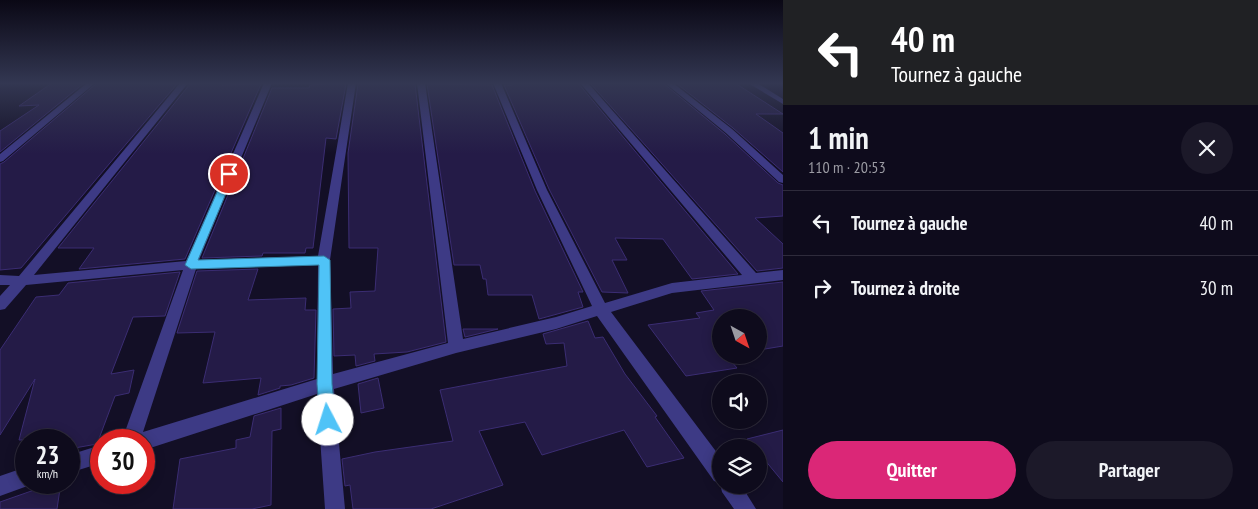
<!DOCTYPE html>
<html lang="fr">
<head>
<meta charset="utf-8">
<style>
	:root { --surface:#0e0b1c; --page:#1c1929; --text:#f1f3f6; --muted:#9b9ba3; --line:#2e2b3b; --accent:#db2777 }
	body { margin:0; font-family:"PT Sans Narrow",sans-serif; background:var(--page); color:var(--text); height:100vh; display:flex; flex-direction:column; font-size:19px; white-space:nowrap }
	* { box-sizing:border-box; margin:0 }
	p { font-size:16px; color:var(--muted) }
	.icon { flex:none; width:28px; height:28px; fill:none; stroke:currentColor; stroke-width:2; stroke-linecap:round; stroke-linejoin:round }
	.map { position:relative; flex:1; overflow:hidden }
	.side { display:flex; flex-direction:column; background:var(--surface); width:475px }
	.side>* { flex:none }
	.guide { background:#202124; color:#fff; overflow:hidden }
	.needle { width:32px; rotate:140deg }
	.tools { position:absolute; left:712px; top:309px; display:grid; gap:10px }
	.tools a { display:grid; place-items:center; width:55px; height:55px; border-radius:50%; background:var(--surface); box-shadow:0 2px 12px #0003,0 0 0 1px var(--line); font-size:25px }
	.speed { position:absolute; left:15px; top:429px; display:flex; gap:10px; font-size:25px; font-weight:700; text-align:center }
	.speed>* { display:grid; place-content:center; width:65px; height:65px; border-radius:50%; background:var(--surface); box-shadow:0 2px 12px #0003,0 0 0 1px var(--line); line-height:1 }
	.speed small { font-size:12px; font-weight:400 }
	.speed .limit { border:8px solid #d22; background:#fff; color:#111 }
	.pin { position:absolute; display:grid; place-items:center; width:42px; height:42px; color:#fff; margin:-21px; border:2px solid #fff; border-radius:50%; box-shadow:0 1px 5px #0007 }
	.me { position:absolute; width:55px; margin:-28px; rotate:355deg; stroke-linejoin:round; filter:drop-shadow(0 0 4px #0008) }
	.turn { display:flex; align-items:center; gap:18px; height:105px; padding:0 25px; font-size:22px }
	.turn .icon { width:65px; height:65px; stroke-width:2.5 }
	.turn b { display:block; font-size:35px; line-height:42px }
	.round { display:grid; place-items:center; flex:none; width:52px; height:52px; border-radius:26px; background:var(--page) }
	.summary { display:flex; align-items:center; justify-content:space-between; height:85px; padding:0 25px }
	h1 { font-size:30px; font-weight:800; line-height:38px }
	.button { display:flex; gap:10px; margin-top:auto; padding:10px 25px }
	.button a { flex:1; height:58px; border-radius:30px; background:var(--accent); color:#fff; font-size:20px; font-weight:800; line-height:58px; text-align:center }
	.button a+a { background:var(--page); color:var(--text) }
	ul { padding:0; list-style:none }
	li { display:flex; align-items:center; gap:15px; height:65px; padding:0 25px; border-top:1px solid var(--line) }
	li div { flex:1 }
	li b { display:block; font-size:19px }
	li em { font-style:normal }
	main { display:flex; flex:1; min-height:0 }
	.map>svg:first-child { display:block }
</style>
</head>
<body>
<main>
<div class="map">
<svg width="783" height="509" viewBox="0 0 783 509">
	<rect width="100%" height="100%" fill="#130f26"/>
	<!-- building -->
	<path fill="#241b47" stroke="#3b2d73" d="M52,83H84L0,152V131L39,105L19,106Z
		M97,83L177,84L21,268L0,270V164L4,162Z
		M223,83L222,85L261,84L185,259L79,269L94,248H58L190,84Z
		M512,83H578L738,274L692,279L663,239L615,238L627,260H612L628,293L602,292L549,189L504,85H513Z
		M590,83H663L725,134L778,183L783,185V216L755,218L783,244V268L757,271Z
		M676,83H735L783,114H756L783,133V172L733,128Z
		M327,84H346L336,139L326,138L313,248H306L305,253H263L262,256L202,258L272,88H309L310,85Z
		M358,84H415L446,342L407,352L374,354L375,361L356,366L355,355L334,356L333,309L351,308L350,292L375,291L378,248H349L348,153Z
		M427,84L492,85L535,191L583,292H578L583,307L539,319L532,295H488L486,279H483L480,265H454Z
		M258,269L248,300L306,298L305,310H316L314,378L291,385L280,386V388L258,395L261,378L203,383L215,332L177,333L197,271Z
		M180,272L165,316L133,317L111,374L134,370L129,393L115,396L97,444L69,449V440H19L35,379L0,435V350L36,297L59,295L68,283Z
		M783,282V346L759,350V318H721V355H729H726L737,368L686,376L648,325L700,318L696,313L714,310L701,291Z
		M588,321L595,338L603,337L625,374L657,416L655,417L684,458L647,467L624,430L542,455L525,422L479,431L503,485L431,509H353L350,485L345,486L342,459L375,452L453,441L440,390L567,366L564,343L546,344L543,334Z
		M463,329H498L465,337Z
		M378,378L384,408L361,413L358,384Z
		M281,408V429L272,431L271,505L252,509H173L180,459L236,448V440L250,437L254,416Z
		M783,430V482L759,453V448H754L747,439Z
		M57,482H61L57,509H0V502Z"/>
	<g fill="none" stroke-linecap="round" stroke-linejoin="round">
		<!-- street -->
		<path fill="#3d3a85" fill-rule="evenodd" d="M87,83H95L3,161L0,162V154Z
			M180,83H188L34,275L186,261L264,83H272L199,260L318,256L348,83H356L330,260L333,374L448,343L417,83H425L463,339L556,317L592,306L537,190L493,83H501L547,190L605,303L672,283L742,275L580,83H588L756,273L783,270V280L672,293L611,312L721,458V485H741L756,509H734L722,492L720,483L714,481L597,316L556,329L456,353L334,389L345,509H325L317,394L144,450V440H122L183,270L26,285L5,309L0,310V296L10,285H0V275L19,276ZM318,265L317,379L143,432L196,269Z
			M665,83H673L732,129L783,175V183L779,182L726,133Z
			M748,83H757L783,99V104Z
			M101,445V463L69,473V455Z
			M26,467V482L33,484L0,496V476Z"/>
	</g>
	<!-- sky -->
	<linearGradient id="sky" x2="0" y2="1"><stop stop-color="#0a0815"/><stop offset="0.54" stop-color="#333752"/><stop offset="1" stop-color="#333752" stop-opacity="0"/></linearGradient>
	<rect width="783" height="154" fill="url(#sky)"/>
	<!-- route -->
	<path fill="#4fc3f7" stroke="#337fa1" d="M229,171L234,174L198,260L324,256L330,260L332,384L336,420L333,425L328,428L322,425L320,420L317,384L319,265L191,269L185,265L225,174Z"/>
</svg>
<div class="tools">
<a><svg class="needle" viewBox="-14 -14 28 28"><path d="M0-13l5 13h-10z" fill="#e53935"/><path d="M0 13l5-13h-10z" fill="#9b9ba3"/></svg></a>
<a><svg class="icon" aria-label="sound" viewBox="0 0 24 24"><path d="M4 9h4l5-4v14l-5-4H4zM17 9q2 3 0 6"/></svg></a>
<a><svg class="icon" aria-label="layers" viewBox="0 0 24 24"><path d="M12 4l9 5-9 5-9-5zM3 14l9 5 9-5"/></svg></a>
</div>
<div class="speed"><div>23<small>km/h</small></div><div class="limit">30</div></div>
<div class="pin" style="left:229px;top:174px;background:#d93025"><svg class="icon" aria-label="arrive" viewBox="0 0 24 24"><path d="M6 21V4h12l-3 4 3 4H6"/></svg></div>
<svg class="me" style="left:328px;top:420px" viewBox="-20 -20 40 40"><circle r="19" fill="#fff"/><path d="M0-13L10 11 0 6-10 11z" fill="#4fc3f7"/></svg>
</div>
<section class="side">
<div class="guide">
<div class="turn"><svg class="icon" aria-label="left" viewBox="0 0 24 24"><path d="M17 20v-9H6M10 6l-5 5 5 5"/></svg><div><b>40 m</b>Tournez à gauche</div></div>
</div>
<div class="summary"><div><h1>1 min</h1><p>110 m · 20:53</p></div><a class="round"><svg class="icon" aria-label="close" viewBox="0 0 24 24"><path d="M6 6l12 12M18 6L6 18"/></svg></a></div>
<ul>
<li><svg class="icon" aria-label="left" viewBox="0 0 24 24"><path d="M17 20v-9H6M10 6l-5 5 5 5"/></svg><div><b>Tournez à gauche</b></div><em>40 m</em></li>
<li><svg class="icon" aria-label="right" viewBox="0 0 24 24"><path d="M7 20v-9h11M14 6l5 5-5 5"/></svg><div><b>Tournez à droite</b></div><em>30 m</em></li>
</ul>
<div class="button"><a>Quitter</a><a>Partager</a></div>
</section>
</main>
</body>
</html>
